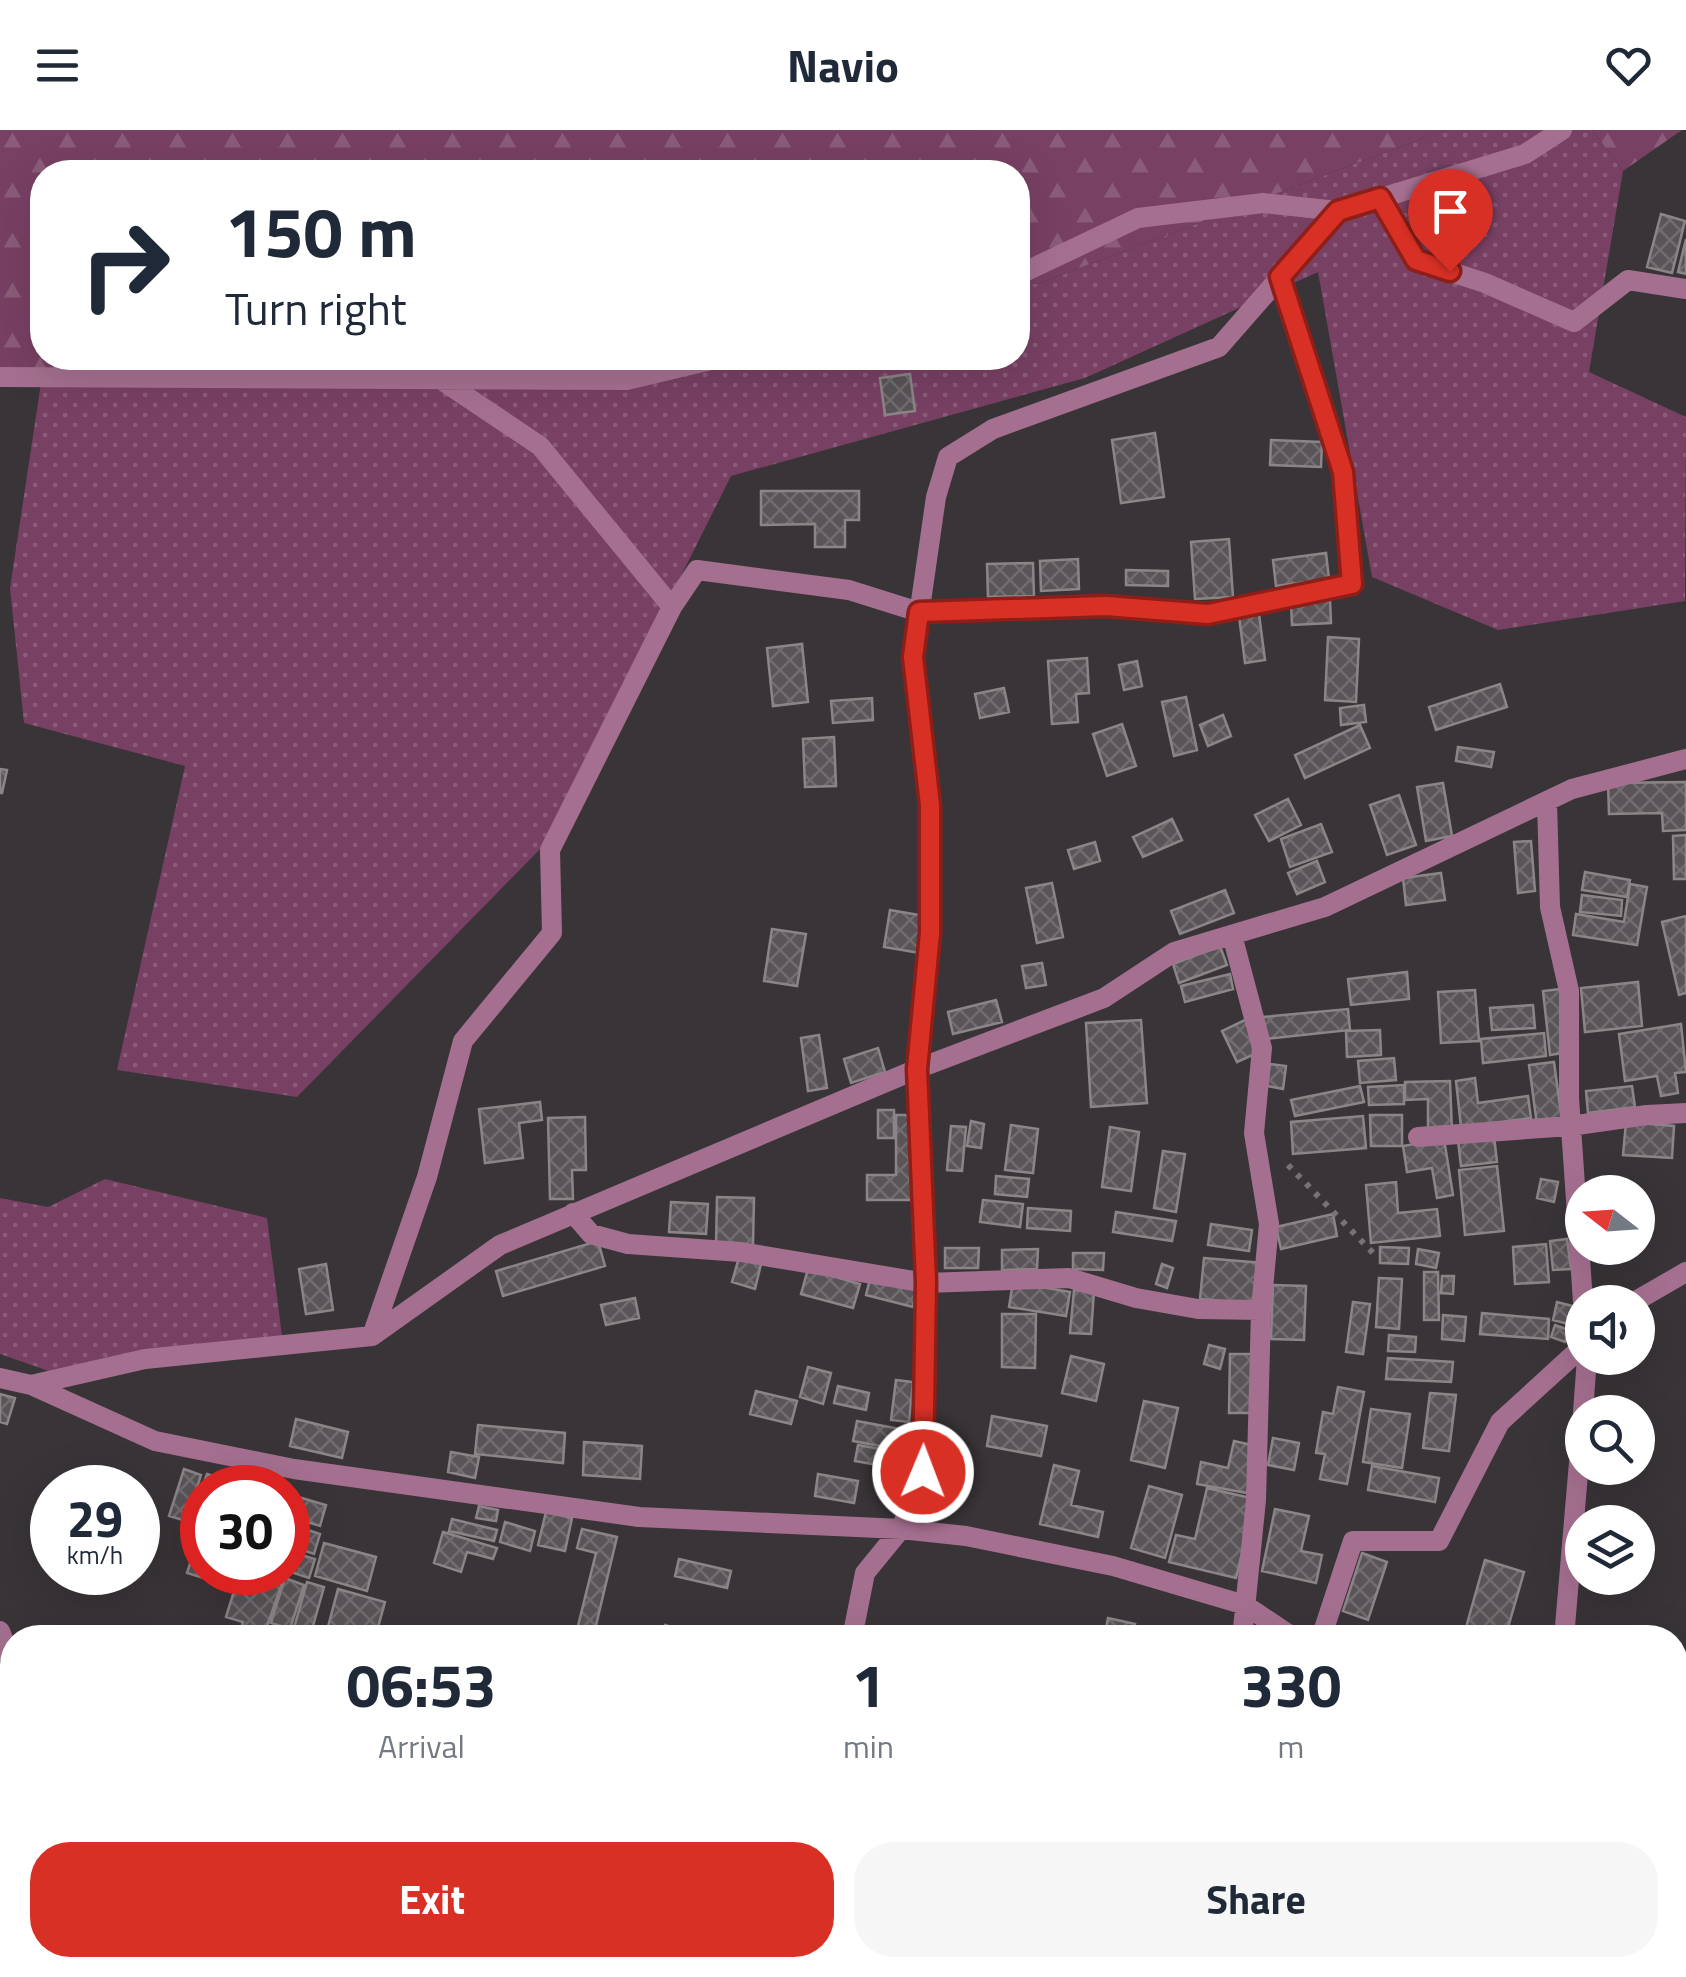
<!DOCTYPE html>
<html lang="en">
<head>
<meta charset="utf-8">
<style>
	:root { --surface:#fff; --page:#f6f6f7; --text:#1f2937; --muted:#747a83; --accent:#d93025 }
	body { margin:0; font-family:"Titillium Web",sans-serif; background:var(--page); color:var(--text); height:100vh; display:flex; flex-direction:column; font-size:38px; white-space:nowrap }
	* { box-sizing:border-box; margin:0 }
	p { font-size:32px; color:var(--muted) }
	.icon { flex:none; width:55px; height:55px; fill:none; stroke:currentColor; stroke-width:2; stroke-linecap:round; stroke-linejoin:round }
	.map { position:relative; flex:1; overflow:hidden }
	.details { position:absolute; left:0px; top:1495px; width:1688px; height:352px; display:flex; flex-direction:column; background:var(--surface); border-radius:40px 40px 0 0; box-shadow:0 10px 40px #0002 }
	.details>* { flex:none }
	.hud { position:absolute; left:30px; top:30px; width:1000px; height:210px; border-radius:40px; box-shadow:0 10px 40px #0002; background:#fff; color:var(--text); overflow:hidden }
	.needle { width:65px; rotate:287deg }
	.tools { position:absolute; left:1565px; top:1045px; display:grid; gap:20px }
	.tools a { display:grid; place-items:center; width:90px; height:90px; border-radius:50%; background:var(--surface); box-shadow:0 10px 40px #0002; font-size:50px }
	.speed { position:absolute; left:30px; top:1335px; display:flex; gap:20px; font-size:50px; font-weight:700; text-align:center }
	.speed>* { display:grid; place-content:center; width:130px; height:130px; border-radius:50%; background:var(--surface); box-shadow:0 10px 40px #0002; line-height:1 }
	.speed small { font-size:25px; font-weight:400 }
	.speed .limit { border:15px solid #d22; background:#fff; color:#111 }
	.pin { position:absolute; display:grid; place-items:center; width:85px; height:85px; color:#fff; margin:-102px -42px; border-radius:50% 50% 50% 0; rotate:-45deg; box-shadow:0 0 10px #0007 }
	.pin .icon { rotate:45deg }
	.me { position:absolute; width:110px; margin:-55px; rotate:1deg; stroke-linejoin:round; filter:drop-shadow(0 0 8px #0008) }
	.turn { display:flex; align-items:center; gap:35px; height:210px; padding:0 30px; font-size:45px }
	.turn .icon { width:130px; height:130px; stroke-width:2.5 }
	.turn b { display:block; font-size:70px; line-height:85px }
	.eta { display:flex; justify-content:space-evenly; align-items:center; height:170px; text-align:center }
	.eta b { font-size:60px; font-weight:700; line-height:70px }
	.primary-button { display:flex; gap:20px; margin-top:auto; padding:20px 30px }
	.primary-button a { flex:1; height:115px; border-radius:40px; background:var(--accent); color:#fff; font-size:40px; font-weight:700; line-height:115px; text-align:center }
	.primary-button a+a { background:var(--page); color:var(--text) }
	header { display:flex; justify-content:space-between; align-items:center; height:130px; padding:0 30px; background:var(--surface); font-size:45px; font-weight:700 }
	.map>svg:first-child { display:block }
</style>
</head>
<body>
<header><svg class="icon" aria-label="menu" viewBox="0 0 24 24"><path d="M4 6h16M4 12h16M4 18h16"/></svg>Navio<svg class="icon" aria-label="heart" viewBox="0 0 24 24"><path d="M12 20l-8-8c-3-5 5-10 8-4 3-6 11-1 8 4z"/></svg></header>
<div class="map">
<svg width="1686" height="1847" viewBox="0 0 1686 1847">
	<defs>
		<pattern id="green-dots" width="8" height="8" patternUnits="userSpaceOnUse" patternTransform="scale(2.5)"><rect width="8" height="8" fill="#784063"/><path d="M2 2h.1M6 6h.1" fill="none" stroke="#8b5c79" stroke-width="1.8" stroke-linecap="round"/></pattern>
		<pattern id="forest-firs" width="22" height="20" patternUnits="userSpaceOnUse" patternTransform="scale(2.5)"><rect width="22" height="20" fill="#784063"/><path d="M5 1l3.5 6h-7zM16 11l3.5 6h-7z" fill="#8b5c79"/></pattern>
		<pattern id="building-cross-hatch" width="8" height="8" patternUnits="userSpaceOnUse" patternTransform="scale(2.5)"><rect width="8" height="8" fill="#595457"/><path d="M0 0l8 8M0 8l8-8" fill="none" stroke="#716d6f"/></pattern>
	</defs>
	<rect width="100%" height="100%" fill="#393437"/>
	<!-- green -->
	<path fill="url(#green-dots)" d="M1444,0H1592L1623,41L1589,242L1686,287L1685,471L1498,500L1372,447L1318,142L1085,248L731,346L549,710L297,967L117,940L185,636L24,593L10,458L43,240L82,228H1018V155L1040,153Z
		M105,1049L267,1088L282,1206L60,1245L0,1224V1068L48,1077Z
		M0,1721L12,1730V1835H156L172,1847H0Z
		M571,1835H644L649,1847H554Z"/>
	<!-- forest -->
	<path fill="url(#forest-firs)" d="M0,0H1444L1040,153L1018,155V42H42V228H82L43,240H0Z
		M1592,0H1682L1623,41Z"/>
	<!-- building -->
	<path fill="url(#building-cross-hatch)" stroke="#8b8588" stroke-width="2.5" d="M1661,84L1685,91L1672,143L1647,137Z
		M1686,109V144L1678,142Z
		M910,244L915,281L885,285L880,248Z
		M1155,303L1164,367L1121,373L1112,310Z
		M1271,310L1322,312L1321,337L1270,335Z
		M761,361H859V390H845V417H815V394L761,395Z
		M1229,409L1233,467L1195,469L1191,412Z
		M1326,423L1329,449L1276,456L1273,430Z
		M1078,429L1079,459L1041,461L1040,431Z
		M1033,433L1034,466L988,467L987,434Z
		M1126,440L1168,441V456L1126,455Z
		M1330,470L1331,493L1292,495L1291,472Z
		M1259,484L1265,530L1245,533L1239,486Z
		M1328,507L1359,509L1356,572L1325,570Z
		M802,514L808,572L773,576L767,518Z
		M1087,528L1089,563L1076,564L1078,592L1052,594L1048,531Z
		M1137,531L1142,556L1124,560L1119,535Z
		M1500,554L1507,577L1436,600L1429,577Z
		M1004,558L1009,582L980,588L975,564Z
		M1186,567L1197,620L1174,626L1162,572Z
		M872,568L873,590L833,593L831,571Z
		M1364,575L1366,592L1341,595L1340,578Z
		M1223,585L1231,606L1208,616L1200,595Z
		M1122,594L1136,636L1107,646L1093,604Z
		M1360,595L1370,618L1305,648L1295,625Z
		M834,607L836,656L805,657L803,609Z
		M1458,617L1494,622L1491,637L1456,631Z
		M0,639L7,640L2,663H0Z
		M1686,652V700L1663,701L1662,683L1609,684L1608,653Z
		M1443,653L1452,706L1426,711L1417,657Z
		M1399,665L1416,715L1387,725L1370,675Z
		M1288,669L1301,695L1269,711L1255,685Z
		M1172,689L1182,710L1143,727L1133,707Z
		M1321,694L1332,722L1290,737L1281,709Z
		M1686,705V749H1674L1673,706Z
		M1531,711L1535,761L1518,763L1514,712Z
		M1095,712L1100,731L1074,739L1068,720Z
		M1317,731L1325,752L1297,764L1288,743Z
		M1585,742L1630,750L1627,767L1582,760Z
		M1441,743L1445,770L1406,775L1403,748Z
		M1052,753L1063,807L1037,813L1026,758Z
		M1630,754L1647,757L1637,815L1573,805L1576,784L1624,792Z
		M1225,760L1234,783L1180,804L1171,781Z
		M1582,765L1622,770L1621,786L1580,782Z
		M890,780L925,786L920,823L884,817Z
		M1686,786V863L1679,865L1662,792Z
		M772,799L806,804L797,856L764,851Z
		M1220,816L1227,835L1179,853L1173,834Z
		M1042,833L1046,855L1026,858L1022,836Z
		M1407,842L1409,869L1351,875L1348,849Z
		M1230,844L1233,859L1185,872L1181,856Z
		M1638,852L1642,896L1585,902L1581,858Z
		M1561,859L1569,922L1550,925L1543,861Z
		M1475,860L1479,911L1441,913L1438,862Z
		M996,870L1002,892L953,904L948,882Z
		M1533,875L1535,898L1492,900L1490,878Z
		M1348,879L1350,900L1265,909L1263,887Z
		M1141,890L1147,973L1091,977L1086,893Z
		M1245,890L1259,922L1237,932L1222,901Z
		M1681,894L1686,942L1675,943L1678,963L1661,966L1657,946L1625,951L1619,904Z
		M1380,900L1381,925L1347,927L1346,901Z
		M1544,903L1546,926L1483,933L1481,909Z
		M819,905L827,958L808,961L801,908Z
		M878,918L885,942L851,953L844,929Z
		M1394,928L1396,950L1360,953L1358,931Z
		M1554,932L1562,991L1537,995L1529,935Z
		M1270,934L1286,936L1283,959L1267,956Z
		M1475,948L1478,973L1528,966L1531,988L1461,997L1456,951Z
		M1450,951L1452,1002L1428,1003V969L1405,970V952Z
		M1404,955V974L1369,975L1368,957Z
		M1360,956L1364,972L1295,986L1291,970Z
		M1632,956L1635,977L1588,983L1586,961Z
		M540,972L542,990L519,993L523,1028L485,1033L479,979Z
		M878,980H894V1008H878Z
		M896,985H915L916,1070H867V1045H896Z
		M1370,985H1402V1016H1371Z
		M1363,986L1366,1018L1293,1024L1291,992Z
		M585,987L586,1040H572L573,1069H550L548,988Z
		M971,991L984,994L981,1018L967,1016Z
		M1626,992L1674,996L1672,1028L1623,1025Z
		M1011,995L1038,999L1033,1043L1005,1040Z
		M951,996L966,997L962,1041L947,1040Z
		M1110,997L1139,1002L1131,1061L1102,1057Z
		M1494,1006L1497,1032L1461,1036L1458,1010Z
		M1444,1009L1453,1065L1437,1068L1432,1038L1407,1042L1403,1016Z
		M1163,1021L1185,1024L1176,1082L1154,1078Z
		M1497,1036L1504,1101L1465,1105L1459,1040Z
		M996,1046L1029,1049L1027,1067L995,1064Z
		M1541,1049L1558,1052L1554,1072L1537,1068Z
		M1396,1052L1398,1083L1437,1079L1440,1106L1371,1113L1366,1055Z
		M717,1067L754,1068L753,1116L716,1115Z
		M983,1070L1023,1074L1020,1097L980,1092Z
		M671,1072L708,1074L706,1104L669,1102Z
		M1028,1078L1071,1081L1070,1101L1027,1098Z
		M1116,1082L1176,1091L1172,1111L1113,1102Z
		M1333,1084L1337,1106L1281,1119L1276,1097Z
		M1211,1094L1252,1100L1249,1121L1208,1115Z
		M1567,1109L1571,1139L1553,1140L1550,1111Z
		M598,1111L605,1136L503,1166L496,1141Z
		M1546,1114L1549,1152L1515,1154L1513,1117Z
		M1380,1117L1409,1118L1408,1134L1380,1133Z
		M945,1118H979L978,1138H945Z
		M1038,1119L1037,1139L1002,1140V1120Z
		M1418,1119L1439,1123L1436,1138L1416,1134Z
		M1073,1123H1104L1103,1140L1073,1139Z
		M740,1124L762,1130L755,1159L732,1152Z
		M1204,1128L1262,1133L1257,1174L1200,1169Z
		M326,1134L333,1180L306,1184L299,1139Z
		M1162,1134L1173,1138L1167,1158L1156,1154Z
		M808,1139L860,1154L853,1178L801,1164Z
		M1424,1142H1438L1439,1190H1424Z
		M1442,1146H1454L1453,1164L1441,1163Z
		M1379,1148L1402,1149L1399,1199L1376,1197Z
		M870,1149L917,1160L913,1177L866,1165Z
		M1013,1152L1070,1162L1066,1186L1009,1177Z
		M1273,1155L1306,1156L1304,1210L1271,1209Z
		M1074,1160L1094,1161L1091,1204L1070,1203Z
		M635,1168L639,1188L606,1195L601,1175Z
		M1353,1172L1370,1174L1363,1224L1346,1222Z
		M1557,1172L1580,1178L1576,1196L1553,1190Z
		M1482,1183L1549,1189L1548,1209L1480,1204Z
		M1002,1184H1036L1035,1238L1002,1237Z
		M1443,1185L1466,1187L1464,1211L1442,1209Z
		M1555,1195L1569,1200L1565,1212L1551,1207Z
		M1389,1205L1416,1207L1415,1222L1388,1221Z
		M1209,1215L1225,1219L1220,1239L1204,1234Z
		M1230,1224H1257L1256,1283H1229Z
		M1071,1226L1104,1234L1096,1271L1062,1263Z
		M1388,1228L1453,1232L1451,1252L1386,1249Z
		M808,1237L831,1243L823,1274L800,1267Z
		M896,1250L913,1252L909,1292L891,1290Z
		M838,1256L869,1263L866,1280L834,1273Z
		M1338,1257L1364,1262L1347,1354L1320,1349L1325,1324L1316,1323L1323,1282L1333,1284Z
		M756,1261L797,1271L791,1294L750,1284Z
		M1430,1263L1456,1265L1449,1321L1423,1318Z
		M0,1264L15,1268L7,1294L0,1292Z
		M1144,1271L1178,1278L1165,1338L1131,1330Z
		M1371,1279L1410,1284L1402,1338L1363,1332Z
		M992,1286L1047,1296L1041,1326L987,1316Z
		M296,1289L348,1302L342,1328L290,1316Z
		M857,1291L911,1301L907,1321L853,1311Z
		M478,1295L565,1303L563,1333L475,1324Z
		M1273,1308L1299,1313L1294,1340L1268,1335Z
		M1234,1311L1256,1316L1247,1363L1197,1354L1201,1332L1228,1338Z
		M584,1312L642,1316L640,1349L583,1345Z
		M858,1315L886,1320L883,1336L855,1331Z
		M451,1322L479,1327L475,1348L448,1342Z
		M888,1328L909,1331L907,1345L885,1342Z
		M1054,1335L1079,1341L1071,1375L1103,1382L1098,1407L1040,1394Z
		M1372,1336L1439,1348L1435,1372L1368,1360Z
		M184,1339L201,1345L186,1391L169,1386Z
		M207,1344L227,1351L224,1358H202V1401L188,1396Z
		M818,1344L858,1351L854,1373L815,1366Z
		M1149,1356L1182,1365L1165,1428L1131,1418Z
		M1207,1358L1255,1369L1236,1448L1169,1432L1176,1405L1195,1409Z
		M295,1366L326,1375L320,1396L288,1386Z
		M479,1376L498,1380L496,1391L476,1388Z
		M1275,1379L1309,1386L1301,1421L1322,1425L1316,1453L1262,1441Z
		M546,1382L572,1388L565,1421L538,1415Z
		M452,1389L497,1400L494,1411L449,1401Z
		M505,1392L535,1401L530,1421L500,1412Z
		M288,1393L320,1404L314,1424L288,1415Z
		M582,1399L617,1407L593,1508H575L596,1423L577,1418Z
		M443,1402L497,1418L493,1429L467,1422L461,1442L434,1433Z
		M324,1413L376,1427L367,1461L315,1446Z
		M288,1421L315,1429L309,1448L288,1441Z
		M1362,1423L1387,1432L1368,1490L1343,1481Z
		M193,1424L202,1427V1442H212L210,1450L187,1443Z
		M679,1429L731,1441L727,1458L675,1446Z
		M1485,1430L1524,1442L1505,1508H1463Z
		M240,1442H260L283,1450L263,1508H238L243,1492L226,1487Z
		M285,1448L304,1455L290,1499L271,1493Z
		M307,1452L324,1457L311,1503L294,1498Z
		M338,1459L385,1472L375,1508H325Z
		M1108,1488L1135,1494L1131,1508H1104Z
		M665,1495L704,1507V1508H661Z
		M1686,1782V1816L1677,1813Z
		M1675,1818L1686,1822V1839L1683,1847H1666L1670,1835H1675Z
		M873,1835H975L968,1847H895Z
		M1242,1835H1279L1275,1847L1239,1845Z
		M1466,1835H1468L1507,1847H1463Z
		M1616,1835H1644L1641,1847H1612Z"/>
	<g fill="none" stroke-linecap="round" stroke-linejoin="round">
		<!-- path -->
		<path stroke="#777375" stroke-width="6" stroke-dasharray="5 8" stroke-linecap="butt" d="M1288,1035L1375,1125"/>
		<!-- street -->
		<path stroke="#a57090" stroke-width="20" d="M1380,68L1415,130L1485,153L1574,192L1628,150L1686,159
			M1018,145L1138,88L1263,73L1338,81L1525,24L1562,0
			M0,247L627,250L719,228
			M440,249L540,316L672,477
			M1547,672L1550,777L1569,861V968L1583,1172
			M1232,805L1262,918L1254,1003L1269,1094L1261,1180L1256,1370L1242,1508
			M1418,1007L1570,996L1647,985L1686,983
			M573,1083L591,1104L628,1114L741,1122L926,1153L1069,1148L1136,1168L1198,1179L1261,1180
			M1634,1172L1686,1142
			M372,1206L427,1047L463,911L552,803L550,720L672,477L697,440L849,460L919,482L1106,476L1208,485L1352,454L1343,342L1280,147
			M0,1248L31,1255L155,1311L294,1339L639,1387L901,1399L966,1406L1113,1436L1245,1475L1294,1508
			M31,1255L145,1229L372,1206L500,1115L917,939L1104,868L1174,822L1325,777L1572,659L1686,629
			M1583,1282L1587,1228
			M0,1501L12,1533
			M852,1508L865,1443L901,1399L923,1342L926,1153L917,939L930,803V675L913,527L936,367L948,327L993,299L1219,217L1338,81
			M1321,1508L1353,1411H1439L1500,1292L1582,1217
			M1564,1508L1582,1297
			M1675,1664L1686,1668
			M370,1835L373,1847
			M778,1835L789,1847
			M1191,1835L1222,1847
			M688,1847L699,1835
			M1164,1847L1169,1835
			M1338,1847L1341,1835
			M1515,1847L1517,1835"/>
	</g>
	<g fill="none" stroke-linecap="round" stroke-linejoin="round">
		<!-- route casing -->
		<g stroke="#8d1f18" stroke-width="25">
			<path id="route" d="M923,1342L926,1152L917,939L930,803V675L913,527L919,482L1106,476L1208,484L1352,454L1343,342L1280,147L1338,81L1380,68L1416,130L1450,141"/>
		</g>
		<!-- route -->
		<use href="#route" stroke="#d93025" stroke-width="18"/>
	</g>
</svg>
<div class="tools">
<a><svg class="needle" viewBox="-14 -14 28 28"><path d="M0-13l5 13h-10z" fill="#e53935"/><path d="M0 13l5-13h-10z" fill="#747a83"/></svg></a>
<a><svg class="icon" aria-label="sound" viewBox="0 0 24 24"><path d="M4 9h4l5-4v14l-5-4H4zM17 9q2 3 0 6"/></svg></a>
<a><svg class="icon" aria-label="search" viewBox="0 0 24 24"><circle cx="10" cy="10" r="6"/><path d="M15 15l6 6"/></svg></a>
<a><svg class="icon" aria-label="layers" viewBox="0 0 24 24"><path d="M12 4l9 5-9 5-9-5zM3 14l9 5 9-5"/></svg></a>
</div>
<div class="speed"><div>29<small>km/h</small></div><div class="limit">30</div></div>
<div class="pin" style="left:1450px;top:141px;background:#d93025"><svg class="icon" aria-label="arrive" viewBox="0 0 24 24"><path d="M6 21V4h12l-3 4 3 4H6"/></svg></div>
<svg class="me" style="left:923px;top:1342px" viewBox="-20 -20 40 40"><circle r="17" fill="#d93025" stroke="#fff" stroke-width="3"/><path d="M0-11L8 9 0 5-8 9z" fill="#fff"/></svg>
<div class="hud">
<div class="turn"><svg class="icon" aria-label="right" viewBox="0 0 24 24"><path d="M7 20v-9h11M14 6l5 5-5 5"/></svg><div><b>150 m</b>Turn right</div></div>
</div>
<section class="details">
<div class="eta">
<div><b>06:53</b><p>Arrival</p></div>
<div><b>1</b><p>min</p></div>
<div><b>330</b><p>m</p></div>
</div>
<div class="primary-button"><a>Exit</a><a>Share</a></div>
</section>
</div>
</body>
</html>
